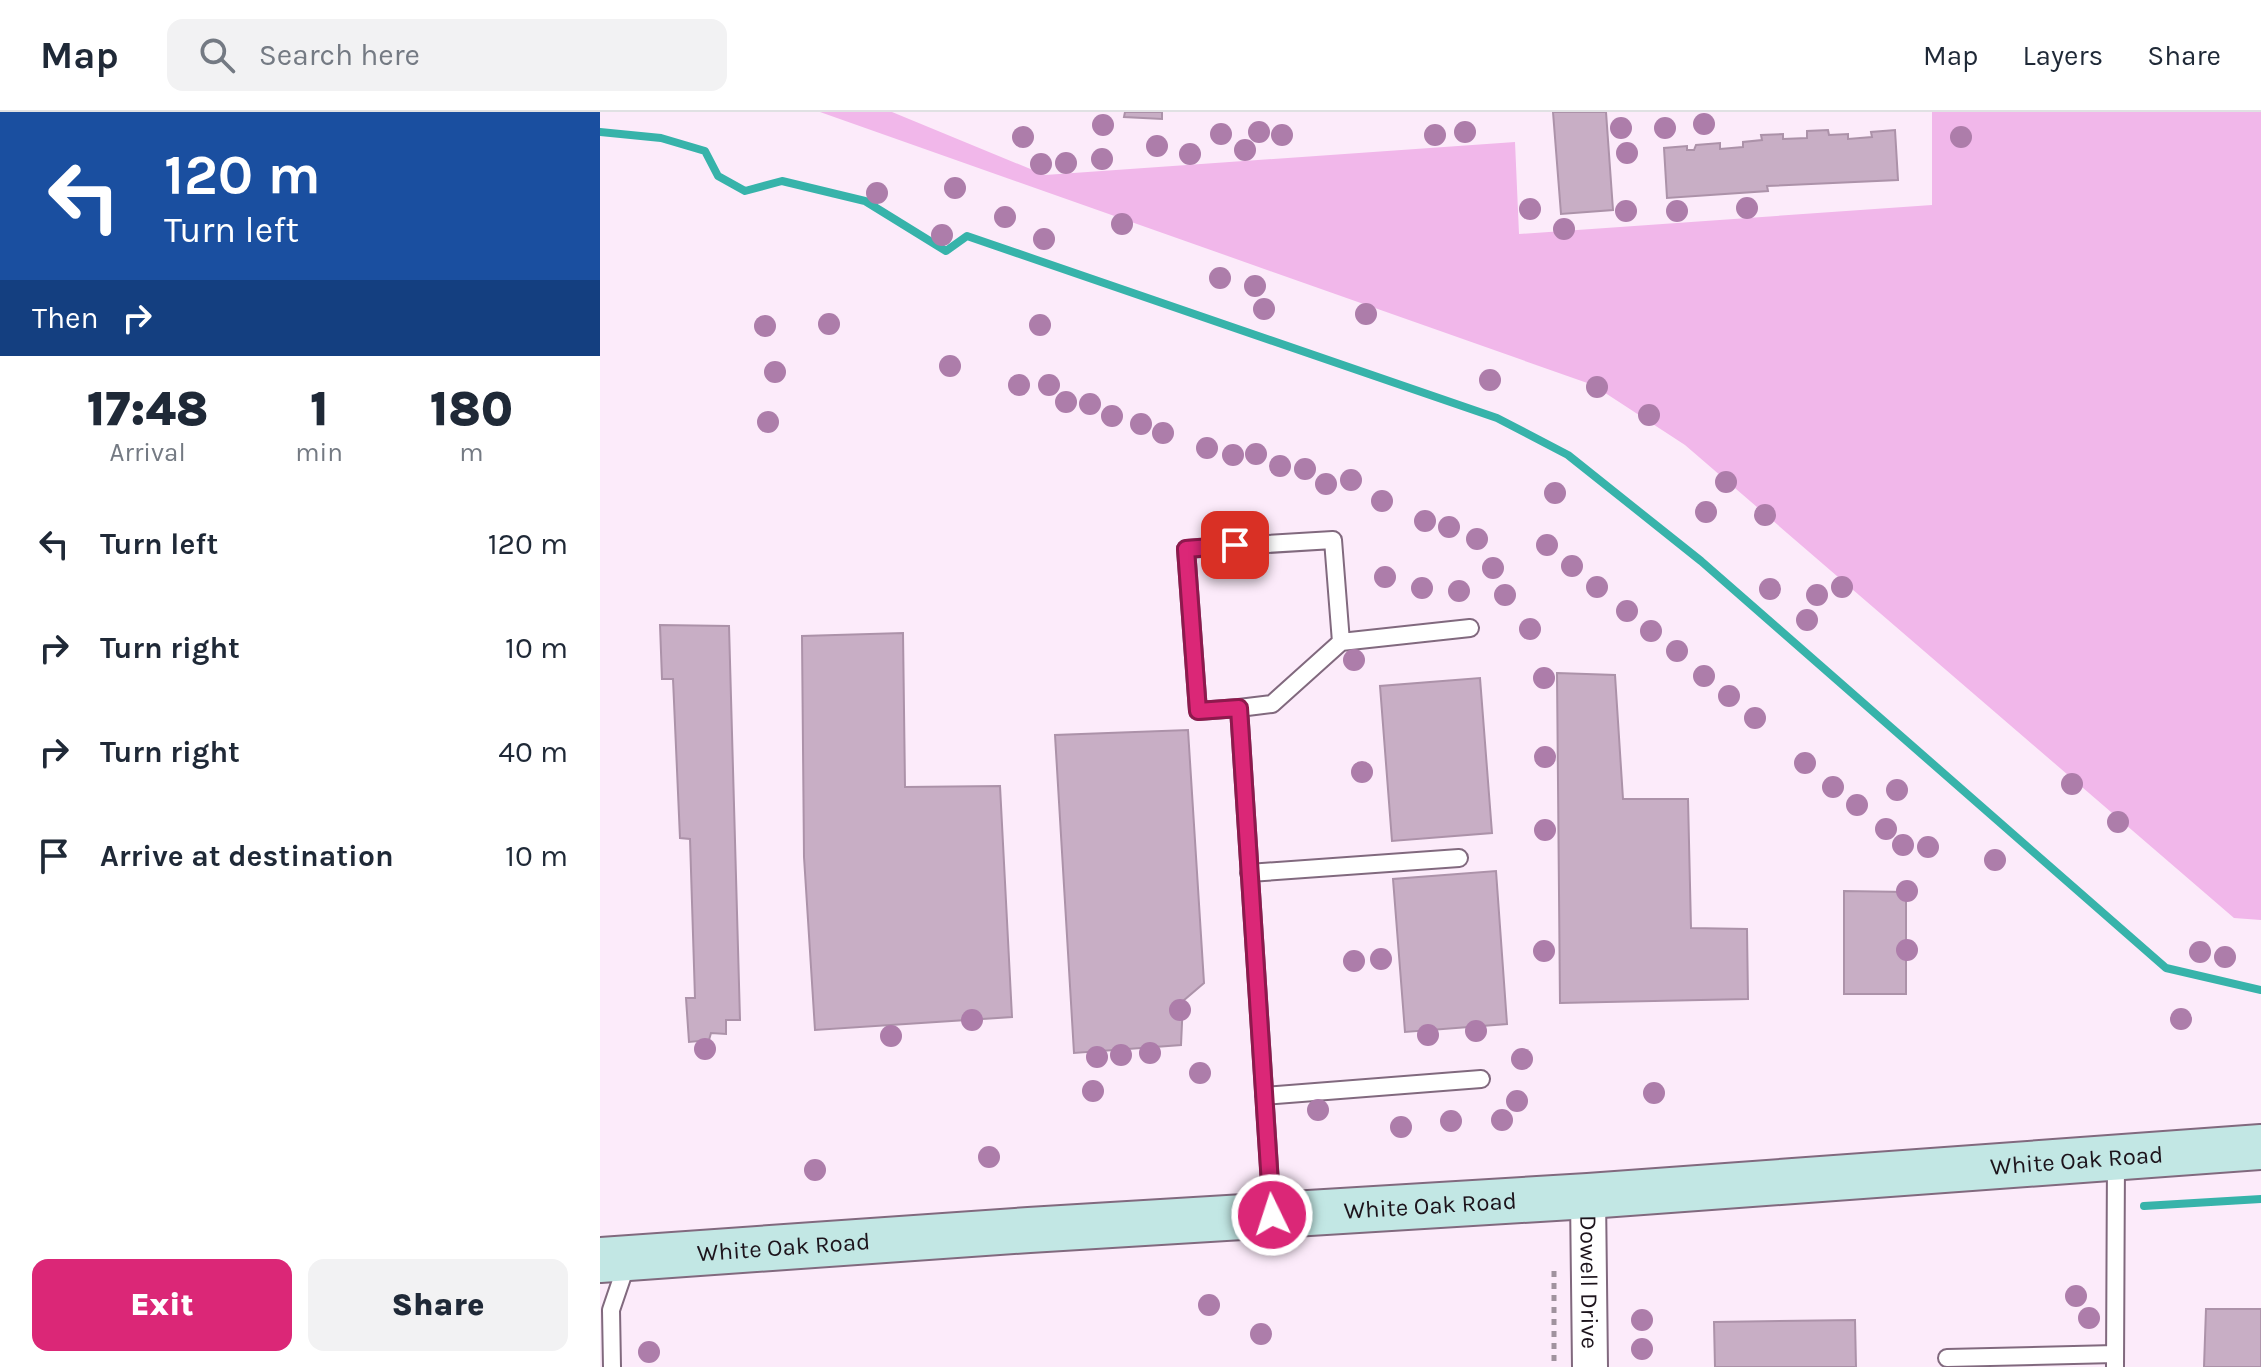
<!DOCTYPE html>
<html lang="en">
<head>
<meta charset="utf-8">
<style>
	:root { --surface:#fff; --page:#f2f2f3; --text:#1f2937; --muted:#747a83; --line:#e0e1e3; --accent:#db2777 }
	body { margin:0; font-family:Karla,sans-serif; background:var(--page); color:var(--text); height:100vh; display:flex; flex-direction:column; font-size:30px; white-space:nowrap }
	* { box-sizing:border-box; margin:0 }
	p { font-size:26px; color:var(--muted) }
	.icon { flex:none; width:44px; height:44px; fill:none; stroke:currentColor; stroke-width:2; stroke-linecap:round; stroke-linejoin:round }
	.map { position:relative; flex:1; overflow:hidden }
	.details { display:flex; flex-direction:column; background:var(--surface); width:600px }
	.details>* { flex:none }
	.hud { background:#1a4fa0; color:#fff; overflow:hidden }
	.pin { position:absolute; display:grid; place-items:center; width:68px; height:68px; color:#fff; margin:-34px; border-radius:16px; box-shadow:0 4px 12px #0006 }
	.me { position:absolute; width:88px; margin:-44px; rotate:356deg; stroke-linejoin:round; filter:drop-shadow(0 0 6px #0008) }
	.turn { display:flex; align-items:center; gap:28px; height:168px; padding:0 32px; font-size:36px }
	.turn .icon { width:104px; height:104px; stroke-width:2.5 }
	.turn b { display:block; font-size:56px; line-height:68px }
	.then { display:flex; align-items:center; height:76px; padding:0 32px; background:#0003; gap:16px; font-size:30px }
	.eta { display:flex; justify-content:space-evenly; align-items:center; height:136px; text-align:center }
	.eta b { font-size:48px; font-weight:800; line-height:56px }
	.action { display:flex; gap:16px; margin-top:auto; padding:16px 32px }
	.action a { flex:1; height:92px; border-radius:16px; background:var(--accent); color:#fff; font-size:32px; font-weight:800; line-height:92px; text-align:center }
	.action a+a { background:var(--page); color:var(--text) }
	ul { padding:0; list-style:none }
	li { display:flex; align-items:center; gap:24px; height:104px; padding:0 32px }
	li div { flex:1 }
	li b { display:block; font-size:30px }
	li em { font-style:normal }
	header { display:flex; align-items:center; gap:48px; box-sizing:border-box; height:112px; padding:0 40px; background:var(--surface); border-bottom:2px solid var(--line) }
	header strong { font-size:38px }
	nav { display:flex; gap:44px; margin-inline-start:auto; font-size:28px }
	.search { width:560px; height:72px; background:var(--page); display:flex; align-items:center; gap:20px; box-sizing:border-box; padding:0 28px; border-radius:16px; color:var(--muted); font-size:30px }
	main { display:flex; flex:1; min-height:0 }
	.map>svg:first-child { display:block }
</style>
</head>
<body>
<header>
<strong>Map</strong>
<div class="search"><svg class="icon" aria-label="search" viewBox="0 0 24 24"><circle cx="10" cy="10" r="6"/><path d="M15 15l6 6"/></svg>Search here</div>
<nav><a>Map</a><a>Layers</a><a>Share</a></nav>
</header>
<main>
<section class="details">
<div class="hud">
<div class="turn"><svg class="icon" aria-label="left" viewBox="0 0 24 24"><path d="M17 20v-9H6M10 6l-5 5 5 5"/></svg><div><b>120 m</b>Turn left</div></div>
<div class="then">Then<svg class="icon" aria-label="right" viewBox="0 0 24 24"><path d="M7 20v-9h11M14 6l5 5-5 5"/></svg></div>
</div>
<div class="eta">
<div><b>17:48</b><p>Arrival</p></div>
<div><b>1</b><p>min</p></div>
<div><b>180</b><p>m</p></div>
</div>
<ul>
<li><svg class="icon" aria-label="left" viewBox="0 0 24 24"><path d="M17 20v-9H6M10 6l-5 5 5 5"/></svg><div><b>Turn left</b></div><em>120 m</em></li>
<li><svg class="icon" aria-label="right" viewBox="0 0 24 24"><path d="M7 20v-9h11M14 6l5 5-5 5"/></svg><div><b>Turn right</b></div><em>10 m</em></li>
<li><svg class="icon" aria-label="right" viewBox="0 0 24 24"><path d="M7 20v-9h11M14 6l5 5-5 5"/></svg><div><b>Turn right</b></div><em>40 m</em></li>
<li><svg class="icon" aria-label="arrive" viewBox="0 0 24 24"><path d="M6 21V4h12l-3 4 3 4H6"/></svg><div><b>Arrive at destination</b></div><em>10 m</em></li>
</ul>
<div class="action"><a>Exit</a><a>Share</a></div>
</section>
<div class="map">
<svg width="1661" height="1255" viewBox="0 0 1661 1255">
	<rect width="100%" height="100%" fill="#fcebfa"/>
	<!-- green -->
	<path fill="#f1b7ea" d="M220,0H292L445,63L915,30L919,122L1332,93V0H1661V808L1634,806L1085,333L993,273Z"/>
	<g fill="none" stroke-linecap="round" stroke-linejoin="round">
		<!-- stream -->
		<path stroke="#37b3aa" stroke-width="8" d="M0,20L61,26L105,39L118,64L145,79L182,69L265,89L346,139L367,124L897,306L968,343L1101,449L1566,856L1661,878
			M1544,1094L1661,1087"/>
	</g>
	<!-- building -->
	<path fill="#c8aec5" stroke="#ac92a9" stroke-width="2" d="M525,0H562V7L524,5Z
		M953,0H1006L1013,98L961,102Z
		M1228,18L1229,23L1248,22V27L1272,25L1271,20L1295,18L1298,68L1167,74L1168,79L1067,86L1064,36L1087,34V38H1094L1096,33L1120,31V37L1143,35V30L1162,28L1161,23L1183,22V27L1207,26V19Z
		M60,513L129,514L140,908H126V922L111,921L109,928L89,930L86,886H95L90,727L80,726L73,567H62Z
		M303,521L305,675L400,674L412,905L215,918L204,745L202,524Z
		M957,561L1015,563L1023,687H1088L1091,816L1147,817L1148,887L960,891Z
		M880,566L892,721L792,729L780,574Z
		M588,618L604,871L583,889L581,933L474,941L455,623Z
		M896,759L907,912L805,920L793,767Z
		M1244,779L1306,780V882H1244Z
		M1606,1197H1661V1255H1604Z
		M1255,1208L1256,1255H1115L1114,1210Z"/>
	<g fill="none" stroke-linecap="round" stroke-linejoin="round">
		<!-- lane casing -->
		<g stroke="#81697e" stroke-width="20">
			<path id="lane" d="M639,596L672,592L741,530
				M649,761L859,746
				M664,984L881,967
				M672,1101L639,596L598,599L586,437L733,428L741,530L870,516
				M1347,1246L1515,1242
				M12,1255L11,1198L28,1148
				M1515,1255L1516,1047"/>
		</g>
		<!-- street casing -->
		<g stroke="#81697e" stroke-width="38">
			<g id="street">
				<path id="s1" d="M988,1084L990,1255"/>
			</g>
		</g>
		<!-- secondary casing -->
		<g stroke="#81697e" stroke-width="48">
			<g id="secondary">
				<path id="s2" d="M0,1148L429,1118L988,1084L1661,1035"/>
			</g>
		</g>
		<!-- path -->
		<path stroke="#a0929e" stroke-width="5" stroke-dasharray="6 6" stroke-linecap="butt" d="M954,1159V1255"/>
		<!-- lane -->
		<use href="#lane" stroke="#fff" stroke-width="16"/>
		<!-- street -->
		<use href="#street" stroke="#fff" stroke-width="34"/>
		<!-- secondary -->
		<use href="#secondary" stroke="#c2e7e4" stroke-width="44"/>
	</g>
	<!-- trees -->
	<g fill="#ad7daa">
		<circle cx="1104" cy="12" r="11"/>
		<circle cx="503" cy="13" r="11"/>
		<circle cx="1021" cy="16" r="11"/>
		<circle cx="1065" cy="16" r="11"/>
		<circle cx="659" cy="20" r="11"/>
		<circle cx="865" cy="20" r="11"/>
		<circle cx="621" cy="22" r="11"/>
		<circle cx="682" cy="23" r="11"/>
		<circle cx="835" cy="23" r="11"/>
		<circle cx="423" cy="25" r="11"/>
		<circle cx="1361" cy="25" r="11"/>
		<circle cx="557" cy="34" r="11"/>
		<circle cx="645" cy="38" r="11"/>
		<circle cx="1027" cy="41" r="11"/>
		<circle cx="590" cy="42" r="11"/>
		<circle cx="502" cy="47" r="11"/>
		<circle cx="466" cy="51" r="11"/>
		<circle cx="441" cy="52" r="11"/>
		<circle cx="355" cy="76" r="11"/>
		<circle cx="277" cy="81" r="11"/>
		<circle cx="1147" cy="96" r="11"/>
		<circle cx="930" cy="97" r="11"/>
		<circle cx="1026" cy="99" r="11"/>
		<circle cx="1077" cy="99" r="11"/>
		<circle cx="405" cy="105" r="11"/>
		<circle cx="522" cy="112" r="11"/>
		<circle cx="964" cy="117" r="11"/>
		<circle cx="342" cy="123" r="11"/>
		<circle cx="444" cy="127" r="11"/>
		<circle cx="620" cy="166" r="11"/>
		<circle cx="655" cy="174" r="11"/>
		<circle cx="664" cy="197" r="11"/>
		<circle cx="766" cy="202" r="11"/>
		<circle cx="229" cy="212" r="11"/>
		<circle cx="440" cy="213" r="11"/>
		<circle cx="165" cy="214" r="11"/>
		<circle cx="350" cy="254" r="11"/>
		<circle cx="175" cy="260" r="11"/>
		<circle cx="890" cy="268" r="11"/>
		<circle cx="419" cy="273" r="11"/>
		<circle cx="449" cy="273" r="11"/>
		<circle cx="997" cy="275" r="11"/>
		<circle cx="466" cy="290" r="11"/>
		<circle cx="490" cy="292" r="11"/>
		<circle cx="1049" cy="303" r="11"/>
		<circle cx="512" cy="304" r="11"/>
		<circle cx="168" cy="310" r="11"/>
		<circle cx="541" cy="312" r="11"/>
		<circle cx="563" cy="321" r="11"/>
		<circle cx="607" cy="336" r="11"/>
		<circle cx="656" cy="342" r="11"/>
		<circle cx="633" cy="343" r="11"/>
		<circle cx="680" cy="354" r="11"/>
		<circle cx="705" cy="357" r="11"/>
		<circle cx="751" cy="368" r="11"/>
		<circle cx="1126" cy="370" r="11"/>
		<circle cx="726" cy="372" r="11"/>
		<circle cx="955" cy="381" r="11"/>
		<circle cx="782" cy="389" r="11"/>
		<circle cx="1106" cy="400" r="11"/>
		<circle cx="1165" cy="403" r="11"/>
		<circle cx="825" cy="409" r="11"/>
		<circle cx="849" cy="415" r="11"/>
		<circle cx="877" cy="427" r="11"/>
		<circle cx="947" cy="433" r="11"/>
		<circle cx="972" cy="454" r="11"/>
		<circle cx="893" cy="456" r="11"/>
		<circle cx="785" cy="465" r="11"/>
		<circle cx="997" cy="475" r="11"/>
		<circle cx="1242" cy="475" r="11"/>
		<circle cx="822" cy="476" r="11"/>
		<circle cx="1170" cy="477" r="11"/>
		<circle cx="859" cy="479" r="11"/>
		<circle cx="905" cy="483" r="11"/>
		<circle cx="1217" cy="483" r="11"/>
		<circle cx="1027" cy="499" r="11"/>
		<circle cx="1207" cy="508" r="11"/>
		<circle cx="930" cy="517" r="11"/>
		<circle cx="1051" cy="519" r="11"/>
		<circle cx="1077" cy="539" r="11"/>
		<circle cx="754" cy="548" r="11"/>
		<circle cx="1104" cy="564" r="11"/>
		<circle cx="944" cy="566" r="11"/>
		<circle cx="1129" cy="584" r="11"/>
		<circle cx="1155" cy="606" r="11"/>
		<circle cx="945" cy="645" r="11"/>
		<circle cx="1205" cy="651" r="11"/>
		<circle cx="762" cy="660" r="11"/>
		<circle cx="1472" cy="672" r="11"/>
		<circle cx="1233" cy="675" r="11"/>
		<circle cx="1297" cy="678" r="11"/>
		<circle cx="1257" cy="693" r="11"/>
		<circle cx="1518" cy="710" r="11"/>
		<circle cx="1286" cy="717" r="11"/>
		<circle cx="945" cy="718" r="11"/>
		<circle cx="1303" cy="733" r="11"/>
		<circle cx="1328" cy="735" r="11"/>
		<circle cx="1395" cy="748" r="11"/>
		<circle cx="1307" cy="779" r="11"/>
		<circle cx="1307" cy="838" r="11"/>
		<circle cx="944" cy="839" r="11"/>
		<circle cx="1600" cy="840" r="11"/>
		<circle cx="1625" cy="845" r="11"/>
		<circle cx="781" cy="847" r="11"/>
		<circle cx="754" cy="849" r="11"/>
		<circle cx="580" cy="898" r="11"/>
		<circle cx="1581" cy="907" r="11"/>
		<circle cx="372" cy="908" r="11"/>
		<circle cx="876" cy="919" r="11"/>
		<circle cx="828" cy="923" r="11"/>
		<circle cx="291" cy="924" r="11"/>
		<circle cx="105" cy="937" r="11"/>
		<circle cx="550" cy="941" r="11"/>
		<circle cx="521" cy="943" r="11"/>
		<circle cx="497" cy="945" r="11"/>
		<circle cx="922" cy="947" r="11"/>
		<circle cx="600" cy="961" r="11"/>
		<circle cx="493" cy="979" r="11"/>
		<circle cx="1054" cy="981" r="11"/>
		<circle cx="917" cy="989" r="11"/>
		<circle cx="718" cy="998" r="11"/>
		<circle cx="902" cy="1008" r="11"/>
		<circle cx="851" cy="1009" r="11"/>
		<circle cx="801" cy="1015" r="11"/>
		<circle cx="389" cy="1045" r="11"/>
		<circle cx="215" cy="1058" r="11"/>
		<circle cx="1476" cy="1184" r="11"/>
		<circle cx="609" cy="1193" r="11"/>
		<circle cx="1489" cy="1206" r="11"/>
		<circle cx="1042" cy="1208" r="11"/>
		<circle cx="661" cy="1222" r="11"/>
		<circle cx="1042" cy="1237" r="11"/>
		<circle cx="49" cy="1240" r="11"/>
	</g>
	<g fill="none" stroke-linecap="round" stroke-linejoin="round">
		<!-- route casing -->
		<g stroke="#8e194d" stroke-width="20">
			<path id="route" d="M635,433L586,437L598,599L639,596L672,1103"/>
		</g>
		<!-- route -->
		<use href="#route" stroke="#db2777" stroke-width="14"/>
	</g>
	<g text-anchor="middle" stroke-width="6" stroke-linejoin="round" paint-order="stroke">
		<!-- street labels -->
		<g font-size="24" fill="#1d141c" stroke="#fcebfa">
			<text dy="8" stroke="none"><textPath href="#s2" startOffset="1480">White Oak Road</textPath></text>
			<text dy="8" stroke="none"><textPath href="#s2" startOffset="832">White Oak Road</textPath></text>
			<text dy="8" stroke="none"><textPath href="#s2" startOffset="184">White Oak Road</textPath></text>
			<text dy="8" stroke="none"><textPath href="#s1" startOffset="86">Dowell Drive</textPath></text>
		</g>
	</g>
</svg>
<div class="pin" style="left:635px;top:433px;background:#d93025"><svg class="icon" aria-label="arrive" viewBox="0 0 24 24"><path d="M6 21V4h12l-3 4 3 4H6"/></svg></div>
<svg class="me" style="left:672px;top:1103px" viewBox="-20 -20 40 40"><circle r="17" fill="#db2777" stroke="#fff" stroke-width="3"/><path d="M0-11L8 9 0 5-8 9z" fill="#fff"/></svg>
</div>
</main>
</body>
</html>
